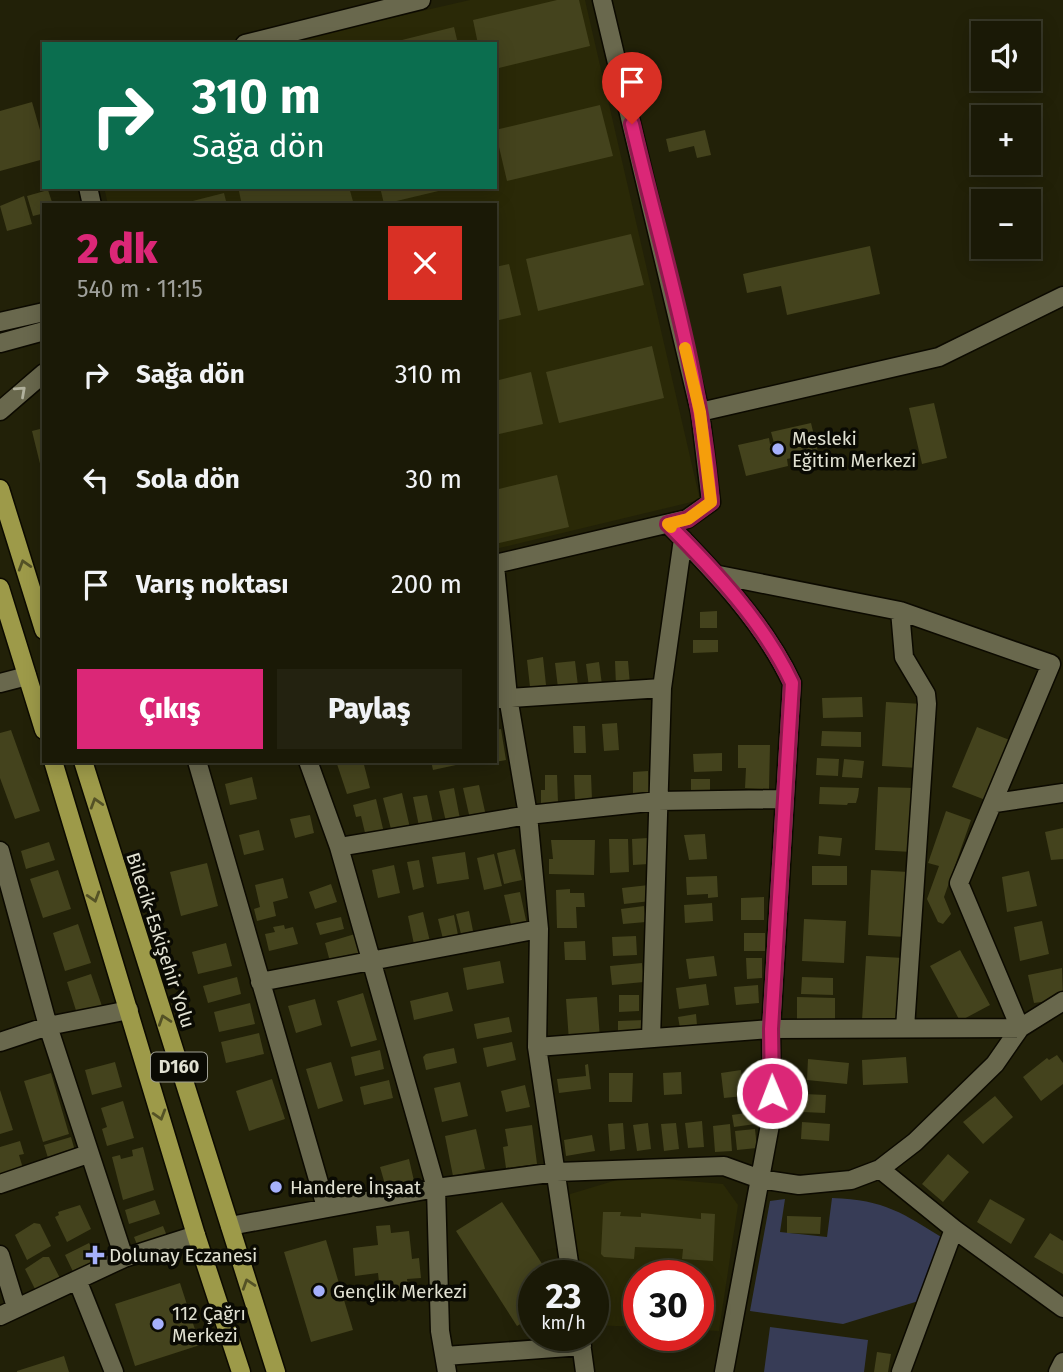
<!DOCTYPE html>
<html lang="tr">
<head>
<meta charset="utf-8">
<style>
	:root { --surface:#1a1906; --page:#232210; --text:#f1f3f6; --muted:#9fa09b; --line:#383828; --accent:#db2777 }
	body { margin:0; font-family:"Fira Sans",sans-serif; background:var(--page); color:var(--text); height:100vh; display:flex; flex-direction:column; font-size:26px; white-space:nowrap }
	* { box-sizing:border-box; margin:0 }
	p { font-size:23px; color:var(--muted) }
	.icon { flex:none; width:38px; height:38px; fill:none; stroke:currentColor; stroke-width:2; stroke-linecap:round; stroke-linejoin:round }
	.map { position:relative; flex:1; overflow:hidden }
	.details { position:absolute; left:42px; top:203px; width:455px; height:560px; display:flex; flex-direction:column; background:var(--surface); border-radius:0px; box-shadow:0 4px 18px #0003,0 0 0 2px var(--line) }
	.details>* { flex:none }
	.banner { position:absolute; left:42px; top:42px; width:455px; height:147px; border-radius:0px; box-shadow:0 4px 18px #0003,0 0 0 2px var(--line); background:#0b6e4f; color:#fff; overflow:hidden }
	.controls { position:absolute; left:971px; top:21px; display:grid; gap:14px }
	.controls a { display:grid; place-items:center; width:70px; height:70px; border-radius:0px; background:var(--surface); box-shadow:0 4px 18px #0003,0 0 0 2px var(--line); font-size:35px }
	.speed { position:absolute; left:518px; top:1260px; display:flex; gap:14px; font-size:35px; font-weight:700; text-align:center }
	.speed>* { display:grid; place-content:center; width:91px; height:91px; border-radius:50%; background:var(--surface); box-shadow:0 4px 18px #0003,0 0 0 2px var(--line); line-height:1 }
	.speed small { font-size:18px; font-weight:400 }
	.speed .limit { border:10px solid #d22; background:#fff; color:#111 }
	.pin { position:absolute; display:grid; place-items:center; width:60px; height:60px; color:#fff; margin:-72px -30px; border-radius:50% 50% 50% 0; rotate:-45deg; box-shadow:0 0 7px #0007 }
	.pin .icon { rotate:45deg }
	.me { position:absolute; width:77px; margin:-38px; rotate:359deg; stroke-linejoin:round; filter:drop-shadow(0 0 5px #0008) }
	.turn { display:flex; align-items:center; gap:24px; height:147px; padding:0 35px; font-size:32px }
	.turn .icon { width:91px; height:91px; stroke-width:2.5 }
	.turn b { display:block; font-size:49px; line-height:60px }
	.round { display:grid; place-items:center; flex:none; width:74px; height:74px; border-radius:0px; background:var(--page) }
	.head { display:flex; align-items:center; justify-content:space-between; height:119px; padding:0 35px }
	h1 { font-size:42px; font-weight:800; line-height:52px; color:var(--accent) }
	.cta { display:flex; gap:14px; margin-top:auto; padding:14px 35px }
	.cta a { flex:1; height:80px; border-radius:0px; background:var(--accent); color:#fff; font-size:28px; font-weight:800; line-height:80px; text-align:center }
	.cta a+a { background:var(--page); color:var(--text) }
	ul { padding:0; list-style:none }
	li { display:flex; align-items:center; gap:21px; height:105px; padding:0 35px }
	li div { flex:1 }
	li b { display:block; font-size:26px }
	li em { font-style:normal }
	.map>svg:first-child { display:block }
</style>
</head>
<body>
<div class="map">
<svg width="1063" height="1372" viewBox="0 0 1063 1372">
	<rect width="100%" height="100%" fill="#222108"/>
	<!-- built -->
	<path fill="#2a2907" d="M470,0H585L700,500L495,549V205H108L104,187H495V44H278Z
		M630,1176L723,1184L738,1205L719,1331L698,1330V1276H639V1327L593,1325V1276H579L567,1195Z"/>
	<!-- green -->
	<path fill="#373c56" d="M832,1198C886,1200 902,1213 946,1240L922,1300L843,1324L750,1311L770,1201L785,1199L780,1232L827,1237Z
		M770,1327L868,1340L864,1372H764Z"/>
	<!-- building -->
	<path fill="#44431d" d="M557,0H579L590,46L495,69V44H478L473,20Z
		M454,27L458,44H390V43Z
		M32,102L44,144V159L0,171V111Z
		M600,105L613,156L507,181L495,130Z
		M705,130L711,155L697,158L694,146L669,152L666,139Z
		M238,187H349L354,205H242Z
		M380,187H451V188L384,204Z
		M48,190L53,205H44L43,223L41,214L33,216L27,196Z
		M224,193L227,205H181V204Z
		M24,196L32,224L7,231L0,206Z
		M631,234L644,285L538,311L526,259Z
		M870,246L880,294L787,315L781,286L747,293L743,274Z
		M509,264L521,315L495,321V267Z
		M652,346L664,398L559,423L546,372Z
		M531,372L543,424L495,435V381Z
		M934,403L947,458L922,464L909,408Z
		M811,423L818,452L787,459L788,466L746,476L738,445L769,438L770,444L774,443L771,432Z
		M44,428V476H43L32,431Z
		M557,475L569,527L495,544V490Z
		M717,611V628H700V612Z
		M693,640H718V652L693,653Z
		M543,657L546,685L530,687L527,660Z
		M575,661L578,686L558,688L555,663Z
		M615,661H628L630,685L616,686Z
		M599,662L602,685L589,687L586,664Z
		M862,697L863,717L823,718L822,698Z
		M886,702L923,704L919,768L882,766Z
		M617,723L619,750L604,751L602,724Z
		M573,726H585L586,753H574Z
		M977,727L1012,741L988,801L952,787Z
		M501,729L506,760L495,762V730Z
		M11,730L40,811L15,819L0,778V733Z
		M822,731L861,732V747L821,746Z
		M738,745H770L769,789L745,788L746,768H738Z
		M722,753V771L694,772L693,754Z
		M817,758L839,759L838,776L816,775Z
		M844,759L864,761L862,778L842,777Z
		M336,761H363L370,788L347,794Z
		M431,761H455L456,765L433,770Z
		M648,771L649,798H633V772Z
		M545,775H557L558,803H541V790H545Z
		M574,775H591L592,800L575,801Z
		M252,777L257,799L230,805L225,784Z
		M691,779H710V799H691Z
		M479,785L486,816L470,819L463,788Z
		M820,787L859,788L858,796L856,803H848L847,805L819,804Z
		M878,787L915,788L912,852L875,850Z
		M454,788L460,819L446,822L439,791Z
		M402,793L410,828L392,833L383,798Z
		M427,795L433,823L419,826L413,797Z
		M376,799L384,833L366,837L361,816L356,817L353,805Z
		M946,811L971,820L944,897L951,914L943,924L938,922L927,899L939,866L928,863Z
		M310,815L314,833L295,838L290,819Z
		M1063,828V859L1051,860L1045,832Z
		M259,830L264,850L244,855L239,835Z
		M705,834L707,859L689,860L684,835Z
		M819,836L842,838L840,856L818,854Z
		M648,838L649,864L633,865L632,839Z
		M609,839H628L629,872L610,873Z
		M551,840H595L594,875L549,874V859H553Z
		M49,842L55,860L26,869L21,851Z
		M515,849L522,880L504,884L497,853Z
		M465,852L469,879L437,884L432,857Z
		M494,854L502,886L484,890L477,858Z
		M419,860L424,887L413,890L407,862Z
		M207,863L218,906L181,916L170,872Z
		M394,865L400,893L378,898L372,870Z
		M812,866H847V885H812Z
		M58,870L71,909L43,918L30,879Z
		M871,870L909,872L906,937L868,935Z
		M1029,871L1037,906L1007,912L1002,877Z
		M717,876L718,897L708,898V894L687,895L686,877Z
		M283,878L288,898L273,902L276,916L257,921L254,909L260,907L255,885Z
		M331,884L337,902L315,909L309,892Z
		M649,885L651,901L624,904L622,888Z
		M570,889V893H584L585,907H576L577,928H557L556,890Z
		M520,892L527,925L512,929L504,895Z
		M764,897V920H741V898Z
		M712,903L713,921L685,923L684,905Z
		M644,906L646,922L623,924L621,909Z
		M469,911L473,931L461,934L456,914Z
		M423,912L431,946L415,949L408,916Z
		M454,915L459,940L444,943L438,919Z
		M341,917L344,929L320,935L316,923Z
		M804,919L846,921L844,963L802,961Z
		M1042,921L1049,954L1020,961L1014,927Z
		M78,924L91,963L65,971L53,933Z
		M284,925L285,929L293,927L298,944L269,951L265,934L275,932L273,927Z
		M744,933H765V951H744Z
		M355,934L363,960L332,969L325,943Z
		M636,936L637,955L613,956L612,937Z
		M585,941L586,960H565L564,942Z
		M226,943L232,966L198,974L192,952Z
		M960,950L990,1005L960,1021L930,966Z
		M714,956L717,976L689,979L686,959Z
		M866,956L904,958L900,1022L862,1020Z
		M746,958H762V978L747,979Z
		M500,961L504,983L467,990L463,968Z
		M642,963L644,982L612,985L610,966Z
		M1062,968L1063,999L1034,1003L1028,975Z
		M91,974L104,1012L79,1020L67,982Z
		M237,977L241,994L208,1003L203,986Z
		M802,977L833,978V995L801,994Z
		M706,984L709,1005L679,1009L676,988Z
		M758,985L759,1003L736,1005L734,987Z
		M448,992L453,1011L414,1020L410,1001Z
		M363,993L377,1040L351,1047L337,1001Z
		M619,995H639V1011L619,1012Z
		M597,997L600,1039L569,1041L566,999Z
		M797,997L835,998V1021L797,1020Z
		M315,999L322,1025L296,1033L288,1006Z
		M250,1003L255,1024L219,1032L214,1012Z
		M696,1014L697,1025L680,1028L678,1017Z
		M509,1017L512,1032L477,1039L474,1024Z
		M645,1020V1037L618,1038V1021Z
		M259,1033L264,1054L226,1063L221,1042Z
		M512,1042L516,1060L487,1067L483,1048Z
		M454,1048L457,1063L426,1070L423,1057L426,1054Z
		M380,1050L384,1069L355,1076L351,1057Z
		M1057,1055L1063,1063V1084L1041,1101L1023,1077L1047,1058L1049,1060Z
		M906,1057L908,1083L863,1085L862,1060Z
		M808,1059L849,1063L847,1084L807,1080Z
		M115,1062L122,1087L92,1095L85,1070Z
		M331,1062L343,1101L318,1109L306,1069Z
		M588,1064L591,1089L559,1093L557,1079L586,1076L585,1065Z
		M741,1070L744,1096L724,1098L721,1073Z
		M763,1070L767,1098L748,1100L745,1073Z
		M681,1072L682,1094L664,1095L663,1073Z
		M51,1073L69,1134L43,1142L24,1081Z
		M609,1073H633L632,1102H609Z
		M272,1079L285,1119L249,1131L236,1091Z
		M389,1080L393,1098L364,1105L360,1087Z
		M460,1082L468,1116L442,1122L434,1088Z
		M525,1085L530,1107L506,1112L501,1091Z
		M0,1090L13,1130L0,1134Z
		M804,1094L826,1095L825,1113L803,1112Z
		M995,1096L1013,1117L983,1144L963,1122Z
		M123,1101L134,1138L107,1146L102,1129L107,1127L101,1108Z
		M753,1112L755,1124L734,1127L732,1115Z
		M702,1121L704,1147L688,1148L685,1123Z
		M802,1122L830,1124L829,1141L801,1139Z
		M623,1123L625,1149L610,1151L608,1124Z
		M648,1123L651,1149L637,1151L633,1125Z
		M676,1123L679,1149L664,1151L661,1124Z
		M730,1124L732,1151L715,1152L713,1126Z
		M532,1125L537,1164L506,1168L503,1147L508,1146L505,1129Z
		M476,1129L485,1169L453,1176L445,1136Z
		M755,1129L757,1148L737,1150L735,1131Z
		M592,1135L595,1151L566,1156L564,1140Z
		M71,1137L75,1151L48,1158L44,1145Z
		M20,1141L24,1154L19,1155L24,1172L0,1179V1147Z
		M143,1147L154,1190L123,1200L112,1157L120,1155L121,1159L133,1156L132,1150Z
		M948,1154L969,1172L943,1202L922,1184Z
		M409,1159L414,1181L386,1188L380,1167Z
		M990,1199L1025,1219L1011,1244L977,1222Z
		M155,1200L160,1214L129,1224L125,1210Z
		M502,1202L550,1276H534V1316L517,1326L456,1231Z
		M80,1205L91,1229L67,1242L55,1217L59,1215L58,1212Z
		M603,1212H621L620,1216L641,1217V1213L701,1219V1213L715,1214L713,1261L682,1259L683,1249L635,1247L634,1259L604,1257L601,1254Z
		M787,1216L821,1217L820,1234L787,1233Z
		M34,1223L40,1224L51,1246L27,1260L15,1235Z
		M390,1225L391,1233L409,1231L412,1259L419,1258L421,1278L407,1279L408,1288L380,1291L378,1273L355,1276L353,1248L378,1245L376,1226Z
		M163,1226L169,1241L140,1252L134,1237Z
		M1050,1233L1063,1241V1274L1034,1257Z
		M326,1240L353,1330L311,1342L284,1252Z
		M89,1243L101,1266L77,1280L65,1255Z
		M43,1257H49L61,1280L37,1293L25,1269Z
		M180,1283L200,1345L135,1366L115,1304Z
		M877,1352L891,1354L888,1372H874Z
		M64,1356L69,1372H17V1371Z"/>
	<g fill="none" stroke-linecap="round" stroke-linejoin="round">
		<!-- minor casing -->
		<g stroke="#0c0a00" stroke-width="21">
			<path id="minor" d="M245,44L421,0
				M88,187L92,205
				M0,322L44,312
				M0,343L44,331
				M0,411L44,373
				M700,412L939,357L1063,296
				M668,524C714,571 764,623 792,683L771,1029L772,1114L724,1372
				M495,564L687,519L711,502L700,412L602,0
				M495,566L508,697L528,815L539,929L537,1047L571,1276
				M900,611L904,657L926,694L927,704L905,1028
				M0,683L27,676
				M495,699L662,688
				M197,761L326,1207
				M308,761L339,847L436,1188L440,1331L447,1372
				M995,803L1063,793
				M339,847L528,815L658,801L783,799
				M0,851L48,1026L124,1258
				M260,982L539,929
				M651,1038L662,688L683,539
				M0,1042L48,1026L129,1010
				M537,1047L771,1029L1020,1028L959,883L1051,664L900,611L719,575
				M880,1169L954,1229L1063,1308
				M0,1184L88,1154
				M230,1226L436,1188L557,1172L724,1166L760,1179L799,1185L851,1180L880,1169L915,1142L995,1064L1020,1028L1063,1001
				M0,1255L16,1307
				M78,1282L114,1372
				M0,1316L124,1258L196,1235
				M580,1335L585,1372
				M445,1356L582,1346
				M901,1372L954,1229
				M1058,1372L1063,1362"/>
		</g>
		<!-- major casing -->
		<g stroke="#0c0a00" stroke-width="21">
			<path id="major" d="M0,489L44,630
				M0,588L44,730
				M53,761L196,1235L241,1372
				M83,761L276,1372"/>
		</g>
		<!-- minor -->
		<use href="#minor" stroke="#69684d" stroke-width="18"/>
		<!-- major -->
		<use href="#major" stroke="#9d9a49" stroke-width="18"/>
	</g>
	<!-- one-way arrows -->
	<defs><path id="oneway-chevron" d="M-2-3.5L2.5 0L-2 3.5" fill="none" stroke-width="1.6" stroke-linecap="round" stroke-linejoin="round" transform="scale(1.75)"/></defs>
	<use stroke="#b1b19d" href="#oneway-chevron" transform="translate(21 391) rotate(-42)"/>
	<g stroke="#545226">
		<use href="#oneway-chevron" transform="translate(24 565) rotate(-107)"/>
		<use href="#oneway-chevron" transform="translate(96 803) rotate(-107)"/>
		<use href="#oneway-chevron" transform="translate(94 897) rotate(73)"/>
		<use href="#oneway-chevron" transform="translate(164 1020) rotate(-108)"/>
		<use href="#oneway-chevron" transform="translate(160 1115) rotate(73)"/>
		<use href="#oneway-chevron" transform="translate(248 1284) rotate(-108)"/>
	</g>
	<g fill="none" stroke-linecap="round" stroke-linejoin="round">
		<!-- route casing -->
		<g stroke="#8e194d" stroke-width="18">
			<path id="route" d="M632,124C661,248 701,374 711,502L688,519L668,524C714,570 764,623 792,683L771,1029L772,1093"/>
		</g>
		<!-- route -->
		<use href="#route" stroke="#db2777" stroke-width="12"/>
		<!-- slow -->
		<path stroke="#f59e0b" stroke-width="12" d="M671,527L668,524L688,519L711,502L700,412L685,348"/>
	</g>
	<!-- markers -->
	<g fill="#a6b1fc" stroke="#0a0a03" stroke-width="2.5">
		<circle cx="778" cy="449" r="7"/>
		<circle cx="276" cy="1187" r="7"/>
		<path d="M91.5 1244.5h7v7h7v7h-7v7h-7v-7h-7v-7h7z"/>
		<circle cx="319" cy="1291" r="7"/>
		<circle cx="158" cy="1324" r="7"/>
	</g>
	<g text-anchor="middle" stroke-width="7" stroke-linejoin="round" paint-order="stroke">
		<!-- shield labels -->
		<rect fill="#0a0a03" stroke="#a0a094" stroke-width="2" x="151" y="1052.5" width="56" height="29" rx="5"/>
		<g font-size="18" font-weight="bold" fill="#e1e1d2">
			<text x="179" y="1073">D160</text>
		</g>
		<!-- poi labels -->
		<g font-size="19" fill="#e1e1d2" stroke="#0a0a03" text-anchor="start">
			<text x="792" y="445">Mesleki<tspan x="792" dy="22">Eğitim Merkezi</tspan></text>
			<text x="290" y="1194">Handere İnşaat</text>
			<text x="109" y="1262">Dolunay Eczanesi</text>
			<text x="333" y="1298">Gençlik Merkezi</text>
			<text x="172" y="1320">112 Çağrı<tspan x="172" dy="22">Merkezi</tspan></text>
		</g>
		<!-- street labels -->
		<g font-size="19" fill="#e1e1d2" stroke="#0a0a03">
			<text transform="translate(161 940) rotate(72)" y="7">Bilecik-Eskişehir Yolu</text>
		</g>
	</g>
</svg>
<div class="controls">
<a><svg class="icon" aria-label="sound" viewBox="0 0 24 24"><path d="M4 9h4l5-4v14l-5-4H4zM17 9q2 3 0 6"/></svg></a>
<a>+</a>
<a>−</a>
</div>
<div class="speed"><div>23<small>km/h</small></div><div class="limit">30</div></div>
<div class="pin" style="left:632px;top:124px;background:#d93025"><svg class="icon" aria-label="arrive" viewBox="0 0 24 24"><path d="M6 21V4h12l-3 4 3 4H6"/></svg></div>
<svg class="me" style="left:772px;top:1093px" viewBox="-20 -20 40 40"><circle r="17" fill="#db2777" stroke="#fff" stroke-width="3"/><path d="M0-11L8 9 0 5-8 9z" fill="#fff"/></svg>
<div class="banner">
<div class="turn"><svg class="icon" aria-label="right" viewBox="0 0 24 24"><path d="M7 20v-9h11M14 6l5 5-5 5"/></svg><div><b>310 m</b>Sağa dön</div></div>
</div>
<section class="details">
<div class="head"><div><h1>2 dk</h1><p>540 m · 11:15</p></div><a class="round" style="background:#d93025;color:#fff"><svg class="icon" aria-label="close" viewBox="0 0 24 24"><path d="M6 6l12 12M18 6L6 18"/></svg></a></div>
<ul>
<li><svg class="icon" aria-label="right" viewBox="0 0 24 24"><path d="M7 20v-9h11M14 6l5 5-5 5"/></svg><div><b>Sağa dön</b></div><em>310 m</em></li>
<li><svg class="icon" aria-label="left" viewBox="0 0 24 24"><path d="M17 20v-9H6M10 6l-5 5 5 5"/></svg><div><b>Sola dön</b></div><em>30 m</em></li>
<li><svg class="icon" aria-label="arrive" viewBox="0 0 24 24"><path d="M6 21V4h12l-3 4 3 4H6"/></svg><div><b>Varış noktası</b></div><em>200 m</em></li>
</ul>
<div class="cta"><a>Çıkış</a><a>Paylaş</a></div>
</section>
</div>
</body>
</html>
